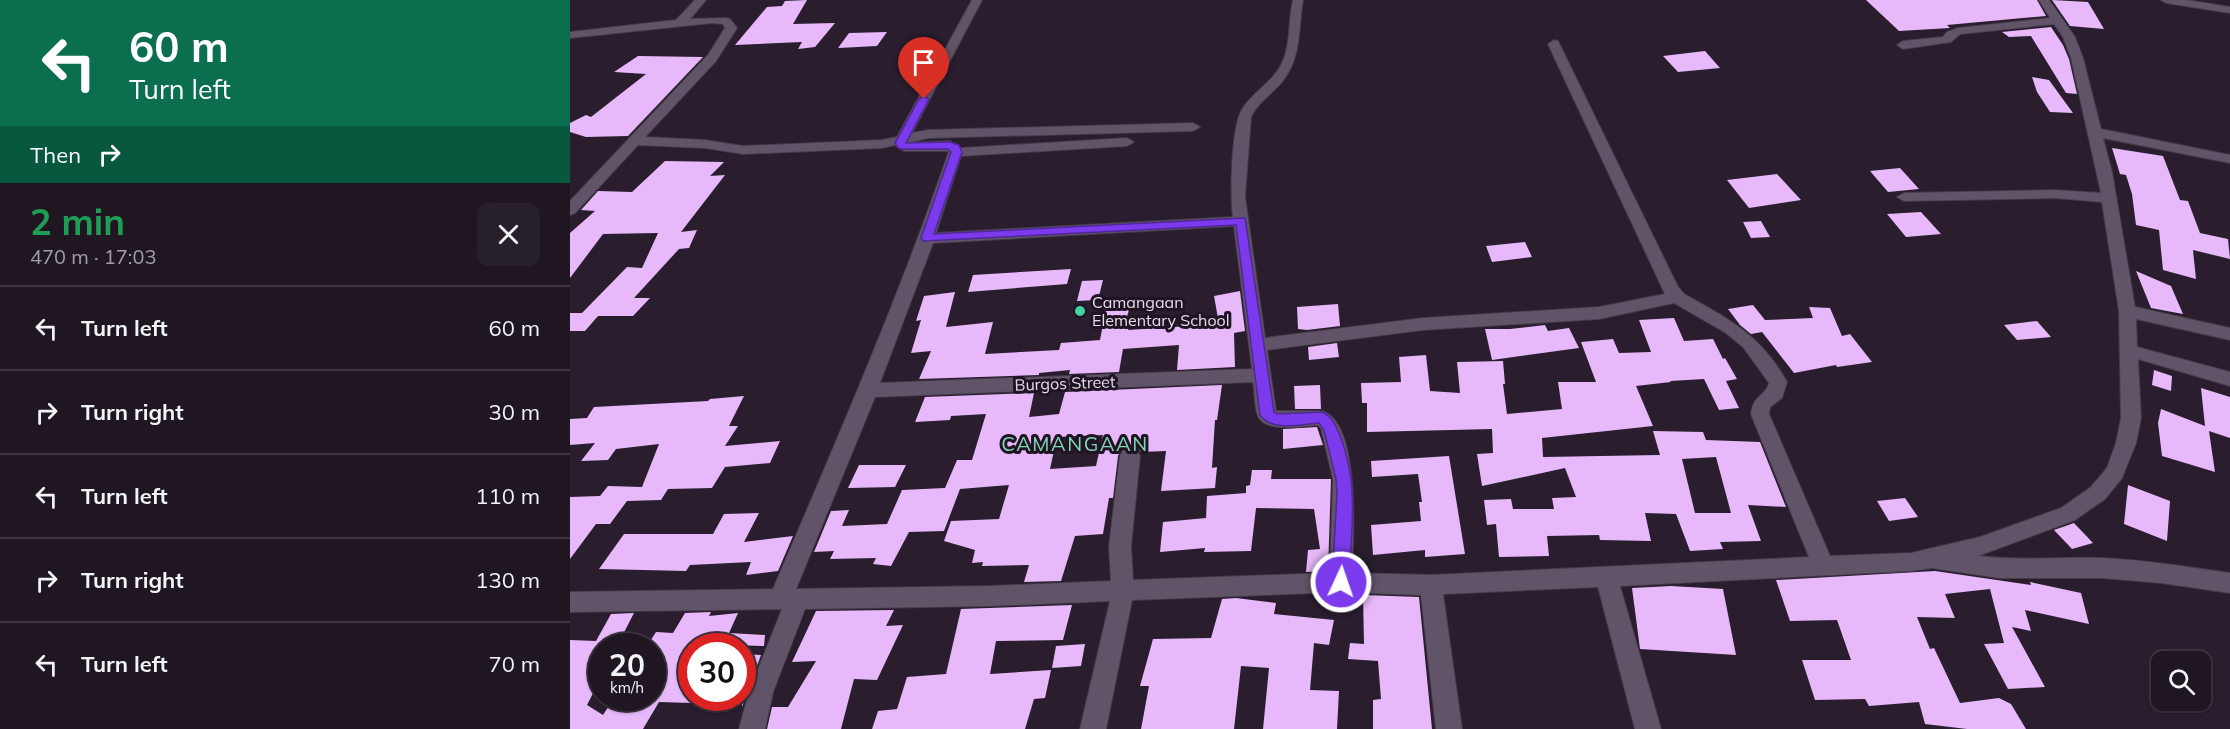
<!DOCTYPE html>
<html lang="en">
<head>
<meta charset="utf-8">
<style>
	:root { --surface:#1f1622; --page:#271f2a; --text:#f1f3f6; --muted:#a19fa5; --line:#3c3540 }
	body { margin:0; font-family:Mulish,sans-serif; background:var(--page); color:var(--text); height:100vh; display:flex; flex-direction:column; font-size:22px; white-space:nowrap }
	* { box-sizing:border-box; margin:0 }
	p { font-size:20px; color:var(--muted) }
	.icon { flex:none; width:33px; height:33px; fill:none; stroke:currentColor; stroke-width:2; stroke-linecap:round; stroke-linejoin:round }
	.map { position:relative; flex:1; overflow:hidden }
	.details { display:flex; flex-direction:column; background:var(--surface); width:570px }
	.details>* { flex:none }
	.guide { background:#0b6e4f; color:#fff; overflow:hidden }
	.fabs { position:absolute; left:1581px; top:651px; display:grid; gap:12px }
	.fabs a { display:grid; place-items:center; width:60px; height:60px; border-radius:12px; background:var(--surface); box-shadow:0 2px 4px #0004,0 0 0 2px var(--line); font-size:30px }
	.speed { position:absolute; left:18px; top:633px; display:flex; gap:12px; font-size:30px; font-weight:700; text-align:center }
	.speed>* { display:grid; place-content:center; width:78px; height:78px; border-radius:50%; background:var(--surface); box-shadow:0 2px 4px #0004,0 0 0 2px var(--line); line-height:1 }
	.speed small { font-size:15px; font-weight:400 }
	.speed .limit { border:9px solid #d22; background:#fff; color:#111 }
	.pin { position:absolute; display:grid; place-items:center; width:51px; height:51px; color:#fff; margin:-62px -26px; border-radius:50% 50% 50% 0; rotate:-45deg; box-shadow:0 0 6px #0007 }
	.pin .icon { rotate:45deg }
	.me { position:absolute; width:66px; margin:-33px; rotate:3deg; stroke-linejoin:round; filter:drop-shadow(0 0 4px #0008) }
	.turn { display:flex; align-items:center; gap:21px; height:126px; padding:0 30px; font-size:27px }
	.turn .icon { width:78px; height:78px; stroke-width:2.5 }
	.turn b { display:block; font-size:42px; line-height:51px }
	.then { display:flex; align-items:center; height:57px; padding:0 30px; background:#0003; gap:12px; font-size:22px }
	.round { display:grid; place-items:center; flex:none; width:63px; height:63px; border-radius:12px; background:var(--page) }
	.headline { display:flex; align-items:center; justify-content:space-between; height:102px; padding:0 30px }
	h1 { font-size:36px; font-weight:700; line-height:45px; color:#1e9e55 }
	ul { padding:0; list-style:none }
	li { display:flex; align-items:center; gap:18px; height:84px; padding:0 30px; border-top:2px solid var(--line) }
	li div { flex:1 }
	li b { display:block; font-size:22px }
	li em { font-style:normal }
	main { display:flex; flex:1; min-height:0 }
	.map>svg:first-child { display:block }
</style>
</head>
<body>
<main>
<section class="details">
<div class="guide">
<div class="turn"><svg class="icon" aria-label="left" viewBox="0 0 24 24"><path d="M17 20v-9H6M10 6l-5 5 5 5"/></svg><div><b>60 m</b>Turn left</div></div>
<div class="then">Then<svg class="icon" aria-label="right" viewBox="0 0 24 24"><path d="M7 20v-9h11M14 6l5 5-5 5"/></svg></div>
</div>
<div class="headline"><div><h1>2 min</h1><p>470 m · 17:03</p></div><a class="round"><svg class="icon" aria-label="close" viewBox="0 0 24 24"><path d="M6 6l12 12M18 6L6 18"/></svg></a></div>
<ul>
<li><svg class="icon" aria-label="left" viewBox="0 0 24 24"><path d="M17 20v-9H6M10 6l-5 5 5 5"/></svg><div><b>Turn left</b></div><em>60 m</em></li>
<li><svg class="icon" aria-label="right" viewBox="0 0 24 24"><path d="M7 20v-9h11M14 6l5 5-5 5"/></svg><div><b>Turn right</b></div><em>30 m</em></li>
<li><svg class="icon" aria-label="left" viewBox="0 0 24 24"><path d="M17 20v-9H6M10 6l-5 5 5 5"/></svg><div><b>Turn left</b></div><em>110 m</em></li>
<li><svg class="icon" aria-label="right" viewBox="0 0 24 24"><path d="M7 20v-9h11M14 6l5 5-5 5"/></svg><div><b>Turn right</b></div><em>130 m</em></li>
<li><svg class="icon" aria-label="left" viewBox="0 0 24 24"><path d="M17 20v-9H6M10 6l-5 5 5 5"/></svg><div><b>Turn left</b></div><em>70 m</em></li>
</ul>
</section>
<div class="map">
<svg width="1660" height="729" viewBox="0 0 1660 729">
	<rect width="100%" height="100%" fill="#291d2e"/>
	<!-- building -->
	<path fill="#e7b9fa" fill-rule="evenodd" d="M237,0L223,24L265,23L245,47L228,49L232,42L165,45L197,7L212,6L215,1Z
		M1296,0H1467L1476,16L1377,25L1380,28L1329,31Z
		M1482,0L1518,2L1534,29L1500,26Z
		M1481,27L1493,45L1499,59L1507,94L1496,93L1461,36L1439,37L1432,32Z
		M317,32L307,46L268,48L279,33Z
		M1135,51L1150,68L1108,72L1093,56Z
		M68,56L133,57L58,136L16,137L0,132V123L16,115L21,117L76,74L44,72Z
		M1462,77L1479,80L1503,113L1480,112L1467,92Z
		M1542,148L1593,156L1610,200L1618,201L1630,233L1658,239L1660,259L1623,250L1626,279L1593,270L1589,230L1566,225L1562,194L1556,175L1550,174Z
		M95,161L154,162L140,176L155,175L111,232L127,230L119,248L109,249L64,298H80L63,316H28L15,331H0V313H12L57,267L72,268L88,233L33,234L0,278V233L25,211L11,210L28,191L62,192Z
		M1330,168L1349,189L1318,192L1300,171Z
		M1207,174L1231,200L1179,208L1157,180Z
		M1351,212L1371,234L1336,237L1317,214Z
		M1191,221L1200,237L1181,238L1173,222Z
		M955,242L962,257L922,262L916,246Z
		M501,269L497,284L398,292L403,275Z
		M1566,271L1601,286L1613,314L1581,308Z
		M533,280L528,300L507,301L512,281Z
		M670,291L675,331L664,333L665,367L607,370L609,345L553,349L549,372L499,374L500,370L469,373V375L349,379L361,351L341,353L351,320L346,321L354,296L385,292L376,327L423,322L415,354L489,350L491,343L530,340L538,298H562L557,317H560L558,330L649,324L644,296Z
		M768,304L770,326L737,330L728,329L727,307Z
		M1183,305L1195,320L1243,318L1239,307L1260,308L1272,336L1280,334L1302,362L1267,367L1266,365L1224,373L1192,332L1181,334L1170,325L1158,309Z
		M1104,318L1114,341L1143,339L1153,359L1155,358L1167,379L1156,381L1169,408L1149,410L1134,379L1100,381L1101,382L1066,386L1083,426L972,438L973,457L1090,455L1083,431L1133,432L1136,440L1190,442L1216,507L1178,505L1191,541L1150,542L1153,549L1120,551L1106,514L1075,513L1081,541L1030,540L1029,535L977,536L979,556L929,557L926,524L917,525L914,500L941,499L943,509H984L982,498L1006,497L995,468L912,486L907,454L923,453L922,429L797,432V403H792L791,383L831,382L829,357L856,355L860,391L890,393L887,362L933,361L935,384H933L937,414L992,409L988,382H1026L1011,342L1043,339L1049,353L1081,352L1069,320ZM1146,457L1161,513H1125L1112,459Z
		M1467,321L1481,337L1447,340L1434,325Z
		M975,325L978,331L999,328L1009,348L922,360L915,329H940Z
		M767,343L769,357L739,360L738,347Z
		M1584,370L1602,376L1601,391L1582,385Z
		M652,385L647,420H645L642,468L647,467L645,488L591,491L596,451L571,452L568,448L561,446L552,448L548,456L543,498H539L533,534L505,536L491,581L454,582L459,565L412,566L413,562L402,563L405,550L374,541L381,521L429,519L439,485L390,489L374,531L339,532L321,566L303,564L306,558L260,559L264,551L244,552L261,511L279,510L272,526L317,524L332,490L375,488L387,460H402L416,414L381,416L380,420L345,422L355,397L464,393L459,417L489,414L495,392ZM533,435L526,466L480,469L487,437Z
		M750,385L751,409H725L724,386Z
		M1631,388L1660,397V438L1639,431L1645,472L1592,456L1588,423L1591,409L1635,426Z
		M174,396L159,426H168L155,446L210,441L200,463L155,467L142,488L98,489L91,500L57,501L40,524H26L0,559V497L30,496L38,486L72,487L89,444L46,449L38,460L11,461L25,443L0,445V419L17,418L24,407L138,401L140,399Z
		M747,427L753,445L713,449V429Z
		M879,456L895,554L855,557V550L803,555L801,525L851,521L849,502H852L848,474L802,477L801,461Z
		M289,465H336L325,487L278,488Z
		M682,470H702L701,479H761L758,571L736,572L738,550L750,549L744,509L686,508L681,551L634,552L635,548L590,552L593,522L636,518L637,496L676,493V486L680,485Z
		M1558,485L1600,501L1597,541L1554,524Z
		M1335,498L1348,517L1319,521L1307,501Z
		M189,513L174,542L223,536L208,571L176,575L181,562L120,565L116,571L29,569L54,534H143L154,514Z
		M1504,523L1523,543L1502,549L1484,530Z
		M1365,571L1461,585L1460,582L1511,593L1519,624L1455,610L1461,631L1442,627L1475,687L1438,689L1414,644L1434,643L1420,589L1375,594L1385,618L1347,617L1360,649L1364,648L1390,703L1429,698L1441,704L1456,729H1397L1355,724L1349,702L1299,706L1295,699L1245,700L1232,660H1281L1267,620L1220,621L1206,580Z
		M1101,586L1153,589L1166,655L1070,649L1062,588Z
		M793,595L849,597L862,729H803V700L811,699L808,661L778,659L780,643L794,644Z
		M666,598L706,603L704,614L764,620L759,645L744,643L740,690L769,691L767,729H693L699,668L671,666L664,729H571L579,686H570L583,639L641,638L652,599Z
		M502,605L493,640L426,641L420,674L481,670L475,698L464,699L455,729H302L308,711L327,709L337,677L376,674L391,609Z
		M324,610L316,626L333,625L307,680L284,679L271,729H197L202,707H218L246,661L222,662L246,611Z
		M141,612L139,616L168,613L159,633L195,635L194,646L122,644V703L89,702L73,729H0V640L26,641L41,614L64,613L47,646H32V676L17,705L33,715L44,698H82V646H77L86,632L103,633L115,613Z
		M515,644L511,666L482,668L486,646Z
		M172,654L191,655L172,707Z"/>
	<g fill="none" stroke-linecap="round" stroke-linejoin="round">
		<!-- minor casing -->
		<g stroke="#443a48" stroke-width="2">
			<path id="minor" d="M125,0H136L120,19L156,18L160,19L167,28L146,61L75,137L135,140L173,146L312,140L327,137L402,0H412L342,133L358,130L623,123L630,127L623,131L358,138L337,143L380,141L391,148L557,138L564,142L557,146L391,156L366,233L663,217C660,195 661,124 673,108C684,91 703,82 712,63C721,44 718,21 723,0H733C728,29 732,57 712,82C702,94 688,102 681,117L675,197L695,338L853,318L1029,307L1095,294L978,44L984,40L988,41L1108,287L1114,294C1159,319 1191,335 1217,382L1212,398L1200,407L1199,414L1260,556L1341,553L1410,537L1491,508L1521,487L1537,468L1546,443L1551,418L1549,311L1532,202L1485,198L1334,201L1327,197L1334,193L1485,190L1531,193L1501,58L1493,37L1484,24L1390,34L1381,42L1333,49L1327,45L1333,41L1373,37L1377,32L1388,28L1480,18L1469,0H1479L1505,37L1513,58L1531,129L1660,155V163L1533,138L1542,172L1565,307L1660,328V340L1566,319L1567,347L1660,372V386L1568,359L1571,418L1566,443L1552,478L1535,499L1505,520L1408,556C1449,561 1491,557 1532,558C1575,560 1618,567 1660,573V593L1591,583L1532,578H1429L1362,568L1341,571L1050,586L1091,729H1065L1028,587L873,594L892,729H866L851,595L771,592L562,600L536,729H510L540,601L419,606L235,609L203,692L195,729H169L179,692L212,609L0,612V592L203,589C265,444 328,300 379,151H334L325,145L312,148L173,154L135,148L68,145L5,213L0,215V201L138,55L155,28L153,24L142,23L0,38V32L106,20ZM664,226L682,369L310,383L363,243ZM1104,303L1156,333L1173,347L1199,383C1195,397 1183,395 1181,414L1239,557L861,575L782,573C783,538 791,423 752,411H706L697,350L853,330L1029,319ZM683,382C685,392 684,406 688,416C694,433 734,426 748,425L751,428L763,479L760,573L563,580L561,546L570,456L567,450L560,448L553,450L550,456L539,546L541,581L419,586L226,589L305,397Z
				M1591,0H1617L1660,7V13L1596,3Z"/>
		</g>
		<!-- minor -->
		<use href="#minor" fill="#625468" fill-rule="evenodd"/>
	</g>
	<!-- route -->
	<path fill="#7c3aed" stroke="#51269a" stroke-width="1.5" d="M354,96L359,99L336,143L380,142L389,145L392,152L364,234L675,218L704,412L708,414L752,412C771,418 782,474 782,493C784,522 780,553 779,582L777,588L771,590L765,588L762,582L767,494L766,479L754,430L749,423C731,424 702,432 690,415L666,225L353,241L351,238L381,152L378,149H331L328,148L325,143L349,99Z"/>
	<!-- markers -->
	<circle fill="#40d4a1" stroke="#201424" stroke-width="2" cx="510" cy="311" r="6"/>
	<g text-anchor="middle" stroke-width="6" stroke-linejoin="round" paint-order="stroke">
		<!-- poi labels -->
		<g font-size="16" fill="#e4dce8" stroke="#201424" text-anchor="start">
			<text x="522" y="308">Camangaan<tspan x="522" dy="18">Elementary School</tspan></text>
		</g>
		<!-- street labels -->
		<g font-size="16" fill="#e4dce8" stroke="#201424">
			<text transform="translate(495 383) rotate(-2)" y="6">Burgos Street</text>
		</g>
		<!-- quarter labels -->
		<g font-size="20" letter-spacing="1.5" fill="#7fd6b2" stroke="#201424">
			<text x="505" y="451">CAMANGAAN</text>
		</g>
	</g>
</svg>
<div class="fabs">
<a><svg class="icon" aria-label="search" viewBox="0 0 24 24"><circle cx="10" cy="10" r="6"/><path d="M15 15l6 6"/></svg></a>
</div>
<div class="speed"><div>20<small>km/h</small></div><div class="limit">30</div></div>
<div class="pin" style="left:354px;top:99px;background:#d93025"><svg class="icon" aria-label="arrive" viewBox="0 0 24 24"><path d="M6 21V4h12l-3 4 3 4H6"/></svg></div>
<svg class="me" style="left:771px;top:582px" viewBox="-20 -20 40 40"><circle r="17" fill="#7c3aed" stroke="#fff" stroke-width="3"/><path d="M0-11L8 9 0 5-8 9z" fill="#fff"/></svg>
</div>
</main>
</body>
</html>
